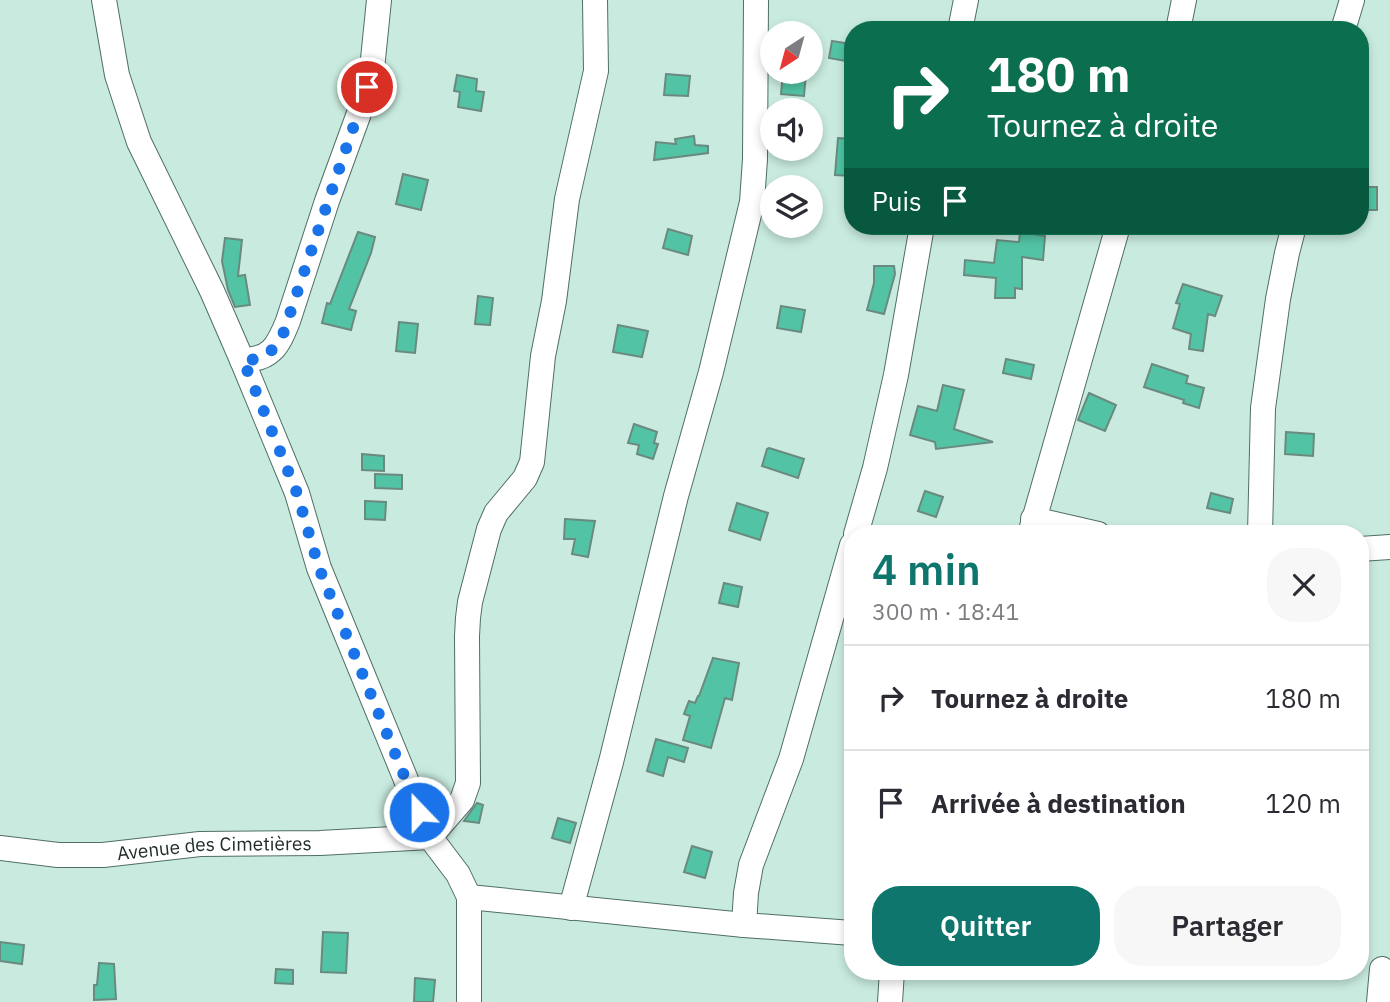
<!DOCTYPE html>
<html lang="fr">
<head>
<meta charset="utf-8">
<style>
	:root { --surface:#fff; --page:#f7f7f7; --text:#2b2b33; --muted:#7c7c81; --line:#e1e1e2; --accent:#0f766e }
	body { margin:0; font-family:"IBM Plex Sans",sans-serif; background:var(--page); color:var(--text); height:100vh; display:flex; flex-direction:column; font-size:26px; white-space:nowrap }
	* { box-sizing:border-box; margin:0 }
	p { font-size:23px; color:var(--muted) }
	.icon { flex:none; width:38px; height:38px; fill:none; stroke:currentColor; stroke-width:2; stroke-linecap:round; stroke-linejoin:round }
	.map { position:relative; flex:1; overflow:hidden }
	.side { position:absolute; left:844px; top:525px; width:525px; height:455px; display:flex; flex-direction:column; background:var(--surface); border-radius:28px; box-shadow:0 4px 10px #0003 }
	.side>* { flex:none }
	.guide { position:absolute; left:844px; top:21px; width:525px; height:214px; border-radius:28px; box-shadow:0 4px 10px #0003; background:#0b6e4f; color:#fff; overflow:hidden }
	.needle { width:46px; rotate:216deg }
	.buttons { position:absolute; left:760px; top:21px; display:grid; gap:14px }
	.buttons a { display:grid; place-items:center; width:63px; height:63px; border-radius:50%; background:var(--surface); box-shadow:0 4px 10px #0003; font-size:35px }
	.pin { position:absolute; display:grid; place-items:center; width:60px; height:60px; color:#fff; margin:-30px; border:4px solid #fff; border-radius:50%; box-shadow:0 2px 7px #0007 }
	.me { position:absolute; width:77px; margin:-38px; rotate:338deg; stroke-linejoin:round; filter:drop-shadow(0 0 5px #0008) }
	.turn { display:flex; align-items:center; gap:24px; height:147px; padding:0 28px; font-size:32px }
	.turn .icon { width:91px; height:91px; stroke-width:2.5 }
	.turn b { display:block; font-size:49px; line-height:60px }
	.then { display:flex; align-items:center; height:66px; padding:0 28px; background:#0003; gap:14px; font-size:26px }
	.round { display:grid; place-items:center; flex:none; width:74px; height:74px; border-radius:28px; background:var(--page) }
	.overview { display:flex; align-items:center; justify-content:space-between; height:119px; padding:0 28px }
	h1 { font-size:42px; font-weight:600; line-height:52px; color:var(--accent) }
	.primary-button { display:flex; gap:14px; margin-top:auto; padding:14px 28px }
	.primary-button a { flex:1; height:80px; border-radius:28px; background:var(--accent); color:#fff; font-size:28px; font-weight:600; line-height:80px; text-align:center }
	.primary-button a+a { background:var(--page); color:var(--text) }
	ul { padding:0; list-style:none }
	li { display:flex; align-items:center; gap:21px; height:105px; padding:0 28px; border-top:2px solid var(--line) }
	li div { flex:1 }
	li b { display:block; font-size:26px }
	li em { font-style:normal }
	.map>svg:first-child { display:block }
</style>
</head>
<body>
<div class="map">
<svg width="1390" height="1002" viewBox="0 0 1390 1002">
	<rect width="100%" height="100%" fill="#c9ebdf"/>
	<!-- building -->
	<path fill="#52c4a5" stroke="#6b8a7f" stroke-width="2" d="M832,41L852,44V62L829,58Z
		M783,72H806L804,96L781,94Z
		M666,74L690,76L688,96L664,95Z
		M457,75L477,79L476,91L484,92L481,111L458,107L460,92L454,91Z
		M694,136L695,145L708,146V153L654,160L656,142L676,144L675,139Z
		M838,138L852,139V176L835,175Z
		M403,174L428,180L421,210L396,204Z
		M1360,187H1377V210H1360Z
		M668,229L692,236L688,255L663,248Z
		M358,232L375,237L371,253L349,309L356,311L351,330L322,323L327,303L330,304Z
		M1020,232L1045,236L1043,260L1022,257V289L1015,288V298H995L996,278L964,275L965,260L994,263L997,240L1019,242Z
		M225,238L242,240L238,276L245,275L250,305L235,307L228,290L222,261Z
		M874,266H894L895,274L884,314L867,310L874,283Z
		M1183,284L1222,296L1215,316L1208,314L1203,351L1189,349L1191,334L1173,328L1180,304L1176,303Z
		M478,296L493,298L490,325L475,324Z
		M781,306L805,310L801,332L777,328Z
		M399,322L418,324L415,353L396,351Z
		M618,325L648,331L642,357L613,352Z
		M1006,359L1034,365L1031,379L1003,373Z
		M1152,364L1188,376L1186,383L1204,388L1199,408L1183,403L1184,400L1144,387Z
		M943,385L964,390L954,429L993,442L936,449L935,442L910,435L918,406L937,411Z
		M1089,393L1116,405L1105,431L1078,420Z
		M634,424L657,432L654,443L658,444L653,459L637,454L639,445L628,443Z
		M1286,432L1314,434L1313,456L1285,454Z
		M769,448L804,459L798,478L762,466L767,449Z
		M362,454L384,456V471L362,470Z
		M375,474L402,475V489L375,488Z
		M925,491L943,497L936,517L918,511Z
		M1211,493L1233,499L1230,513L1207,508Z
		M365,501L386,502L385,520L365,519Z
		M737,503L768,513L760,540L729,530Z
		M565,519L595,521L588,557L572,554L575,539H564Z
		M724,583L742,587L738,607L719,603Z
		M713,658L739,663L732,700L725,698L711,748L683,740L690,716L684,714L689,701L695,703L698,696H699Z
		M656,739L688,748L684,762L668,757L663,776L647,771Z
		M477,803L483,805L479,823L464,821Z
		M558,818L576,823L570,843L552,838Z
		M692,846L712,852L705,878L684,872Z
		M323,932L348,933L346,973L321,972Z
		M0,942L24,945L22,964L0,961Z
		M99,963L114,964L116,999L94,1000V985H97Z
		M276,969L293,970V984L275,983Z
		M415,978L435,980L433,1002H414Z"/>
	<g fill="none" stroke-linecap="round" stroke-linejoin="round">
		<!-- minor casing -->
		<g stroke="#506e64" stroke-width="26">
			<g id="minor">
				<path d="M104,0L117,75L139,142L212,291L242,360L297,493L319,568L425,826L430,837L458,874L469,897V1002"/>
				<path d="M960,30L966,0"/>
				<path d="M1178,30L1184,0"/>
				<path d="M1343,30L1352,0"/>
				<path d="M242,360C271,360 278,346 288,321L327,201L362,105L372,69L379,0"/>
				<path d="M1033,519L1098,534"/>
				<path d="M856,534L875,468L896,375L922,226"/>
				<path d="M1030,534L1118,226"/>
				<path d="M1260,534L1263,408L1278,299L1287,253L1294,226"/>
				<path d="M1360,549L1390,547"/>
				<path d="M430,837L462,800L468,783L467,636L468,618L470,602L489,529L496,513L525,478L532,462L543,356L554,301L567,199L596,71L595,0"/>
				<path id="s1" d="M0,848L58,855H103L200,844L320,843L430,837"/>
				<path d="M469,897L744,925L852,933"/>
				<path d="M571,908L611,762L676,496L711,372L752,202L755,159L756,0"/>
				<path d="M744,925L746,893L751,865L791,759L852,545"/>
				<path d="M890,1002L892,971"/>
				<path d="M1379,1002L1382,969"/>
			</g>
		</g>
		<!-- minor -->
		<use href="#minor" stroke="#fff" stroke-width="24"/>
	</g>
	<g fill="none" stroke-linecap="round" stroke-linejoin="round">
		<!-- route -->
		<path stroke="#1a73e8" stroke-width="12" stroke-dasharray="0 21.6" d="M367,87L282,337C270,354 264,360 243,360L297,493L319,568L419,812"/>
	</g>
	<g text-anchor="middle" stroke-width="5" stroke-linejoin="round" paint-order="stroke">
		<!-- street labels -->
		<g font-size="19" fill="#202d28" stroke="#c9ebdf">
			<text dy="7" stroke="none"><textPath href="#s1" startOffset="215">Avenue des Cimetières</textPath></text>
		</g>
	</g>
</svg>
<div class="buttons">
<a><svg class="needle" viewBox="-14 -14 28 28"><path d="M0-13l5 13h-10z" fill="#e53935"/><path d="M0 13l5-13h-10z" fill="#7c7c81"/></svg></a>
<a><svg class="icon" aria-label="sound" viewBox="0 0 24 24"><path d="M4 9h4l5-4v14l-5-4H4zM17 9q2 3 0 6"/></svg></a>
<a><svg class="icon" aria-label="layers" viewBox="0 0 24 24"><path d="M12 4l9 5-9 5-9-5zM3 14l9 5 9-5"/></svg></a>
</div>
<div class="pin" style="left:367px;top:87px;background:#d93025"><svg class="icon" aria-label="arrive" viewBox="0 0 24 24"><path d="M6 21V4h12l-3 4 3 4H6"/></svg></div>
<svg class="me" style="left:419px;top:812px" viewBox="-20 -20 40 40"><circle r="17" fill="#1a73e8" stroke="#fff" stroke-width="3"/><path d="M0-11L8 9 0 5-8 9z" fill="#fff"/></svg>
<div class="guide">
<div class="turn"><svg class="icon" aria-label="right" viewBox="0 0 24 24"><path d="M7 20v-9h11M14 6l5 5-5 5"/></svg><div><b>180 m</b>Tournez à droite</div></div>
<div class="then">Puis<svg class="icon" aria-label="arrive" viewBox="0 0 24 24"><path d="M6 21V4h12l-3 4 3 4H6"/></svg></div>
</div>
<section class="side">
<div class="overview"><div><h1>4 min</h1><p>300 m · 18:41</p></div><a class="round"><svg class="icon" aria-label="close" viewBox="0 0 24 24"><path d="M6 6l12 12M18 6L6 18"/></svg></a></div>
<ul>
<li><svg class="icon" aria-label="right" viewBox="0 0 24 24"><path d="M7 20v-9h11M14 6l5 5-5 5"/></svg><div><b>Tournez à droite</b></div><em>180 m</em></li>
<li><svg class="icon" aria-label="arrive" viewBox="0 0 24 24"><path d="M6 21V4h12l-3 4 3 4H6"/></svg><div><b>Arrivée à destination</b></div><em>120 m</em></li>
</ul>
<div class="primary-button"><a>Quitter</a><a>Partager</a></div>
</section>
</div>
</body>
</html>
